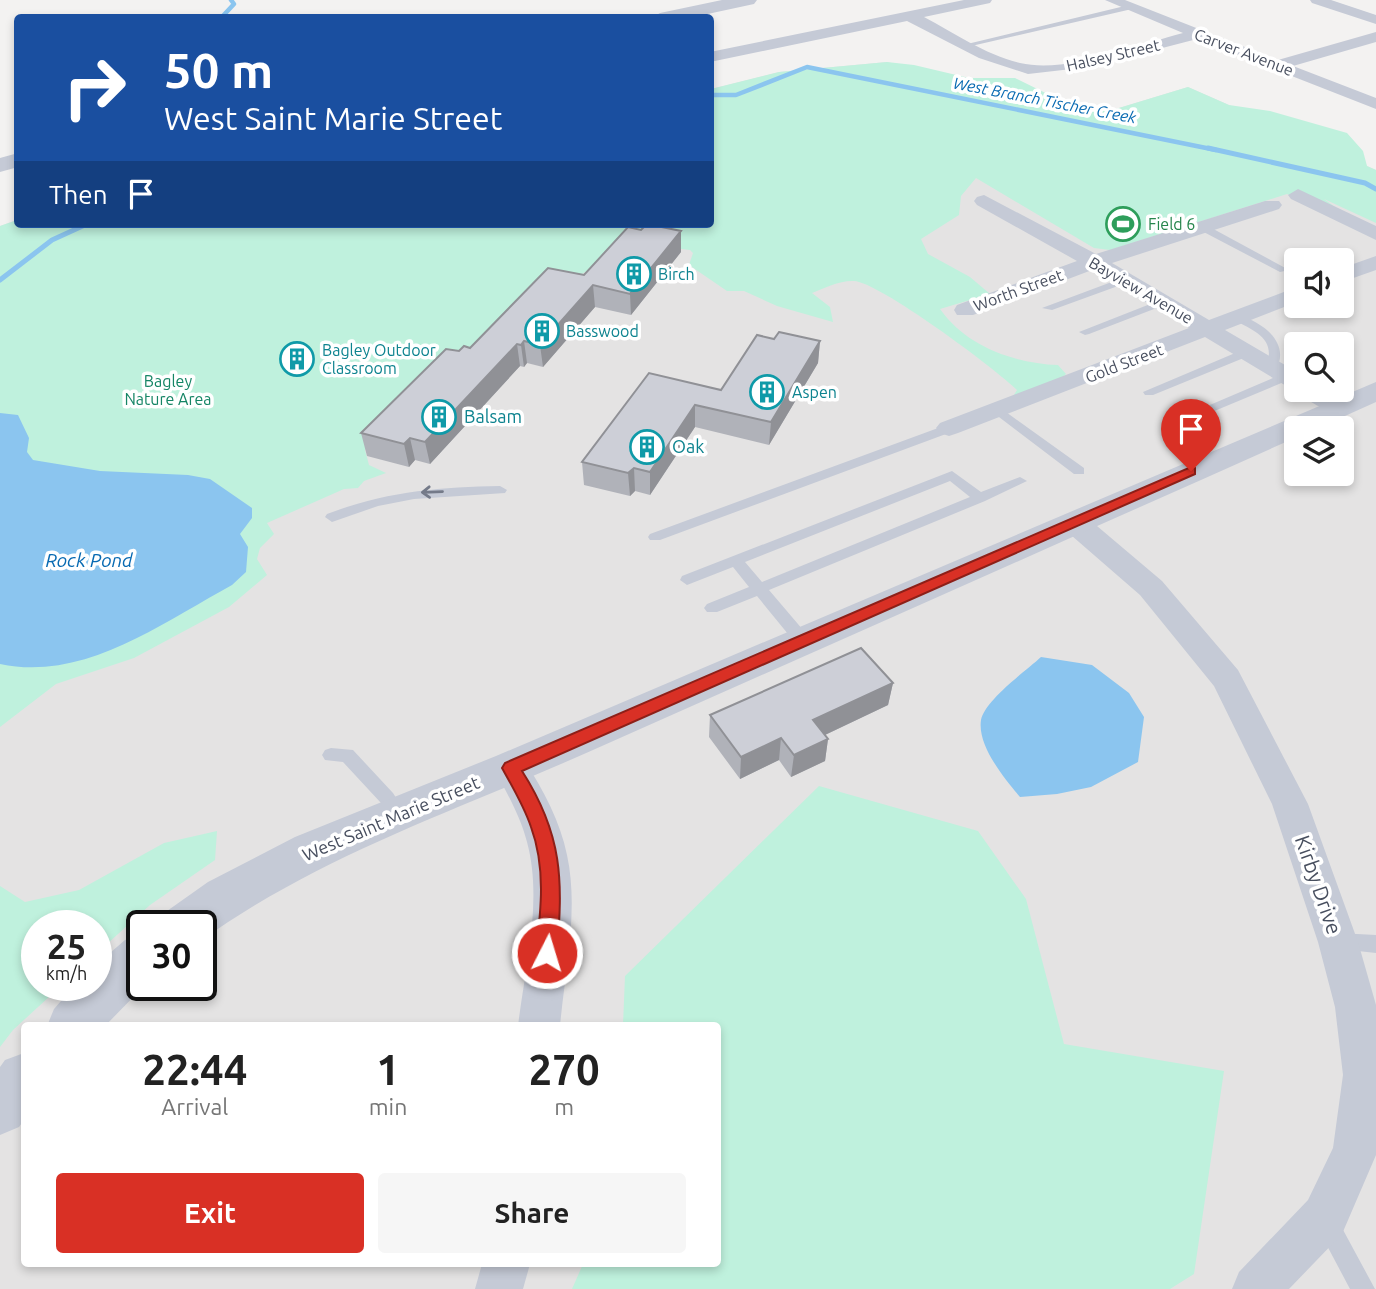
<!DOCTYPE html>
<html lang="en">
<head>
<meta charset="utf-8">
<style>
	:root { --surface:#fff; --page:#f6f6f6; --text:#222; --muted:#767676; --accent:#d93025 }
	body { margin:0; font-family:Ubuntu,sans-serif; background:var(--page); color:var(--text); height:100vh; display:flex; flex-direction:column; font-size:26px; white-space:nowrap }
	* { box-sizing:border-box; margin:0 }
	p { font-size:23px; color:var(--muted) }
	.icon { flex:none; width:38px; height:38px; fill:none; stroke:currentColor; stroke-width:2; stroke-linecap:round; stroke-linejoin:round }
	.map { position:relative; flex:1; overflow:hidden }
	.sheet { position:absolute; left:21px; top:1022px; width:700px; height:245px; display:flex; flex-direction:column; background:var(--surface); border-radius:7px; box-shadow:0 4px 10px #0003 }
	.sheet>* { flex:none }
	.banner { position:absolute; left:14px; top:14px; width:700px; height:214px; border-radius:7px; box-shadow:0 4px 10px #0003; background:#1a4fa0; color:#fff; overflow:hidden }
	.buttons { position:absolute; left:1284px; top:248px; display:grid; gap:14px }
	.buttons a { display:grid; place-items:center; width:70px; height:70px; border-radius:7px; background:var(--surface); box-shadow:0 4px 10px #0003; font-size:35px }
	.speed { position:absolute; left:21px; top:910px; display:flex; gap:14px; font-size:35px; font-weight:700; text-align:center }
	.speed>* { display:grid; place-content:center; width:91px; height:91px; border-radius:50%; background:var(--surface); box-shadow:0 4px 10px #0003; line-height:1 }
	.speed small { font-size:18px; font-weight:400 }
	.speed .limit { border:4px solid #111; border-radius:10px; background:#fff; color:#111 }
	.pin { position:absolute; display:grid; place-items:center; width:60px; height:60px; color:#fff; margin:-72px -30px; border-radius:50% 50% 50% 0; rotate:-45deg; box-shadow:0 0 7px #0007 }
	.pin .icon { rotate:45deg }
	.me { position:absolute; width:77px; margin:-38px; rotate:5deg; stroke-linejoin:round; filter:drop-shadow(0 0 5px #0008) }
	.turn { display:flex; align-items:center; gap:24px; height:147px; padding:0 35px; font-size:32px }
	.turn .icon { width:91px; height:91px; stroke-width:2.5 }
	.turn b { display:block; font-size:49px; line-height:60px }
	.then { display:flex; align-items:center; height:66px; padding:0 35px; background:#0003; gap:14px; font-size:26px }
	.eta { display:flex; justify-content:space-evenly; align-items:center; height:119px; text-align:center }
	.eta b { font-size:42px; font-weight:600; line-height:49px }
	.primary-button { display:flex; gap:14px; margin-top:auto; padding:14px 35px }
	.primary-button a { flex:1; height:80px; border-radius:7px; background:var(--accent); color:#fff; font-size:28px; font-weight:600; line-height:80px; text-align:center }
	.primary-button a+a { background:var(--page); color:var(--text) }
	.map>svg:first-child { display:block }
</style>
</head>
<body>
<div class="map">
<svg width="1376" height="1289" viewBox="0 0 1376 1289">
	<rect width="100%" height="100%" fill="#f3f2f1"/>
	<!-- education -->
	<path fill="#e4e3e3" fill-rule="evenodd" d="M887,62L996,91L1109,111L1188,87L1376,170V1289H0V226L17,220L18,224H710L711,89L779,72ZM1297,261H1342V306H1297ZM1297,345H1342V390H1297ZM1297,429H1342V474H1297ZM37,926H96V985H37ZM142,926H201V985H142ZM24,1026H718V1264H24Z"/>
	<!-- green -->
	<path fill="#bff1dd" d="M887,62L914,65L969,78H1015L1068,104L1109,111L1188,87L1229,105L1270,111L1347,133L1363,151L1367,166L1376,170V223L1324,199L1376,237L1287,194L1110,250L1094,248L976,178L961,196L959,215L921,239L928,254L970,277L990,294L940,309C967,347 1014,363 1058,365L1066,374L1055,385L1012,398L1017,390C996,369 879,282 854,281C841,280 824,288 812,293L830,307L833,322L777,306L744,291H727L689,265L693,253L690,250L649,245L620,253L578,276L365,450L369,465L386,473L364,481L358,488L344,489L267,523L274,534L260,548L257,559L267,575L229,607L134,658L56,684L0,727V226L17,220L18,224H710L711,89L779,72Z
		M819,786L978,831L1026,899L1064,1044L1224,1071L1194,1274L1170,1289H572L583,1264H718V1026L623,1025L625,976Z
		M217,831L215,860L150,905L96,954V926H37V985H62L13,1030L0,1047V886L25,902L79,890L164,843Z"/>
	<!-- water -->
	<path fill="#8bc5ef" d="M0,413L18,415L29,438L27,452L33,460L100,471L188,475L210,479L252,508V518L240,534L248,547L246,572L232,585C162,623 84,682 0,664Z
		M1041,657L1092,665L1129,693L1144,717L1138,762L1091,787L1057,794L1020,797C1005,779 977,746 981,720C985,700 1026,671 1041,657Z"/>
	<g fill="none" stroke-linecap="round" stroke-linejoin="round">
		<!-- stream-far1 -->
		<path stroke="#8bc5ef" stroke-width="4.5" d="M221,18L234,4L231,0
			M710,95H736L807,67L1216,150"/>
		<!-- stream -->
		<path stroke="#8bc5ef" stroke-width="5" d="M1208,148L1365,183L1376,189
			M0,280L52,240L87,224"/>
		<!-- service -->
		<path fill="#c5cad6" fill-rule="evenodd" d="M1129,5L1132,9L967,47L963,45Z
			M1198,225H1206L1289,270L1280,272L1198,229Z
			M1125,277L1130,280L1129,282L1052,310L1042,308Z
			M1163,299L1167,300V304L1089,334L1085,335L1079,332Z
			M1238,315C1262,322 1291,342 1276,370L1272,371L1266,367C1277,339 1255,331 1234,320L1232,318Z
			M1247,348L1251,349V355L1153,395H1145L1143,392Z
			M1287,372L1293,376L1291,379L1188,422H1178L1177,419Z
			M999,407L1084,468V474H1074L995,414V408Z
			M949,424L955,428L954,431L660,540H650L648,537L650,534Z
			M952,471L981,492L1020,477L1027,481L985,501L769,590L809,637L811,641L809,645H797L757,596L717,612H707L704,608L707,604L749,587L733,567L687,585L680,580L682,576ZM950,481L970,497L762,582L745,562Z
			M500,486L507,490L505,493L414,499L378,506L332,522L325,517L327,514C384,492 439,487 500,486Z
			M331,748L353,750L393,793L407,815L404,820L398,823L392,820L381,803L343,762L325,760L322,755L325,750Z
			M1338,933L1376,935V953L1331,948L1328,942L1331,936Z
			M1327,1211L1335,1215L1375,1289H1350L1315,1223L1319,1215Z"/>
		<!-- minor -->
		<path fill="#c5cad6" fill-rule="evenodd" d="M964,0H992L990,3L924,17C954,33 986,55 1020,63C1067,74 1137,45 1183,33L1105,0H1125L1278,60L1376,32V42L1293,66L1376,98V109L1197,39L1089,67L1028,74L979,58L907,21L710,62V52Z
			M1310,0H1331L1376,15V24L1312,3Z
			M1298,189L1376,226V240L1291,199L1288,195Z
			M984,195L1096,254L1265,201H1279L1282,205L1279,209L1112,263L1209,320L1297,287V302L1225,330L1297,372V389L1288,387L1205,337L958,433L949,436L940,433L936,428L940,423L1189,328L1092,270L973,315H957L954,310L957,305L1077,261L977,205L974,201L977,197Z
			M1376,256V270L1342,282V268Z
			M1299,390C1318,390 1339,388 1352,406L1348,411C1332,415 1308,404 1299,390Z
			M1074,513L1084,515L1162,581L1238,670L1308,804L1358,942L1376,1005V1155L1342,1234L1289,1289H1232L1239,1272L1308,1200L1333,1148L1343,1075L1335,1007L1318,942L1272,804L1214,686L1140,595L1064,529L1060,522L1064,515Z
			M511,754L523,758C542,788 560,820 567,855C579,910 565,971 560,1026H518C525,967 543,901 527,842C520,815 506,792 494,768L499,758Z
			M482,1264H530L523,1289H475Z"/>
		<!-- tertiary -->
		<path fill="#c5cad6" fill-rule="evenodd" d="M722,0H757L754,4L689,18H651L660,13Z
			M18,153V167L0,172V158Z
			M1376,382V402L1316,429H1297V437C1062,542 827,646 593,750C461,809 319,855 201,941V926H160L167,911L208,882L295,837L496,756Z
			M142,934V985H145L105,1026H47L54,1009L75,985H96V965L125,940Z
			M24,1053V1120L19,1127L0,1135V1067L5,1060Z"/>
	</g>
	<!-- wall -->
	<path fill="#b0b2b9" d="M681,252L631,315L595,307L543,367L527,363L524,367L520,366L430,464L415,460L409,467L367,456L361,433L459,351L470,348L584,275Z
		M774,339L820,341L818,363L769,445L695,427L650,495L635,491L630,496L584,485L582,462L721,390Z
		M893,683L888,705L825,735L828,739L825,761L791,777L779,760L740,779L709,737L710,715Z"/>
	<!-- shaded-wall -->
	<path fill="#909196" d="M681,231V252L631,315L630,294Z
		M593,285L595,307L543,367L540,345Z
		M524,341L527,363L524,367L521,345Z
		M820,341L818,363L769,445L771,422Z
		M517,344L520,366L430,464L425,442Z
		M695,405V427L650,495V472Z
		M410,438L415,460L409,467L404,444Z
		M634,468L635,491L630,496L628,473Z
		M893,683L888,705L810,742L813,720Z
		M781,738L779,760L740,779L741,757Z
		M828,739L825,761L791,777L794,755Z"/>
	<!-- building -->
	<path fill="#cdcfd7" stroke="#909196" stroke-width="2" d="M647,224L681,231L630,294L593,285L540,345L524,341L521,345L517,344L425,442L410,438L404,444L361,433L446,349L459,351L464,346L470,348L548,268L584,275L628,227L641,230Z
		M779,332L820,341L771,422L695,405L650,472L634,468L628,473L582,462L649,373L721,390L757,335L774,339Z
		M861,648L893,683L813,720L828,739L794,755L781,738L741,757L710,715Z"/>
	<!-- one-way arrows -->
	<defs><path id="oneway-shaft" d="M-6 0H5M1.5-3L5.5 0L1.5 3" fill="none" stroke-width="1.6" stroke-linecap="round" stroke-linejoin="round" transform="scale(1.75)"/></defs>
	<use stroke="#747a89" href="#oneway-shaft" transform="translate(432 492) rotate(178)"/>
	<!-- route -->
	<path fill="#d93025" stroke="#8d1f18" stroke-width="2" d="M1191,467L1195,468V474L522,771C563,835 563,880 557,953L554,959L547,962L539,959L536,953C541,910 546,868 531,827C524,806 513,788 502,768L505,763Z"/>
	<!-- icons -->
	<defs>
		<g id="stadium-ring" transform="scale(1.75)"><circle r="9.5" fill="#fff" stroke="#2e9e5b" stroke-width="1.5"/><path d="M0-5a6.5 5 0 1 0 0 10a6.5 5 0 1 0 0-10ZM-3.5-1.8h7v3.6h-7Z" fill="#2e9e5b"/></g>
		<g id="building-ring" transform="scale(1.75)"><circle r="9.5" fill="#fff" stroke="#0f9aa8" stroke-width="1.5"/><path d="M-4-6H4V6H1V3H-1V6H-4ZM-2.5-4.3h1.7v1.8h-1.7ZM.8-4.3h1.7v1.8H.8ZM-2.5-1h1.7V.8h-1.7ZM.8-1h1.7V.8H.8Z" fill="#0f9aa8"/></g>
	</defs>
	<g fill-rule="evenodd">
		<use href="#stadium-ring" x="1123" y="224"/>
		<use href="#building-ring" x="634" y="274"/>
		<use href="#building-ring" x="542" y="331"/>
		<use href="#building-ring" x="297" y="359"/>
		<use href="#building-ring" x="767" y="392"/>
		<use href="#building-ring" x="439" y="417"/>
		<use href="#building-ring" x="647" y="447"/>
	</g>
	<g text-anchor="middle" stroke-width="7" stroke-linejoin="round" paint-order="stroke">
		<!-- far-street labels -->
		<g font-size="16" fill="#484f5f" stroke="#fff">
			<text transform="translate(1244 52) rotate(21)" y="6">Carver Avenue</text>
			<text transform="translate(1113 55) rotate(-13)" y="6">Halsey Street</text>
			<text transform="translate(1018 290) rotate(-20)" y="6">Worth Street</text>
			<text transform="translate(1141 290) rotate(30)" y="6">Bayview Avenue</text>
			<text transform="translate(1124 363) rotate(-21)" y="6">Gold Street</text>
		</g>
		<!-- far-water labels -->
		<g font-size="16" font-style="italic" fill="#086ab2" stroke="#fff">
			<text transform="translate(1045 100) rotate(11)" y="6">West Branch Tischer Creek</text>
		</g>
		<!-- far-leisure labels -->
		<g font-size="16" fill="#27864d" stroke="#fff" text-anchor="start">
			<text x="1148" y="230">Field 6</text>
		</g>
		<!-- far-culture labels -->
		<g font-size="16" fill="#0d838f" stroke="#fff" text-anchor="start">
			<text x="658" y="280">Birch</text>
			<text x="566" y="337">Basswood</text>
			<text x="322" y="356">Bagley Outdoor<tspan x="322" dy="18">Classroom</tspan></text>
			<text x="792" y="398">Aspen</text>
		</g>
		<!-- far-park labels -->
		<g font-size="16" fill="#158565" stroke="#fff">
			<text x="168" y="387">Bagley<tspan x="168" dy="18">Nature Area</tspan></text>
		</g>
		<!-- culture labels -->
		<g font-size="18" fill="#0d838f" stroke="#fff" text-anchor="start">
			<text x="464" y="423">Balsam</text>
			<text x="672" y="453">Oak</text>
		</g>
		<!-- street labels -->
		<g font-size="18" fill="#484f5f" stroke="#fff">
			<text transform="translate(391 819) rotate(-23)" y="6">West Saint Marie Street</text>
		</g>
		<!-- water labels -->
		<g font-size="19" font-style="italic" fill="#086ab2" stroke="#fff">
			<text x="89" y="567">Rock Pond</text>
		</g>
		<!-- near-street labels -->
		<g font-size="21" fill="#484f5f" stroke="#fff">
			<text transform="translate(1318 885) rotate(71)" y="7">Kirby Drive</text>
		</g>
	</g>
</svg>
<div class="buttons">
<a><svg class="icon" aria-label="sound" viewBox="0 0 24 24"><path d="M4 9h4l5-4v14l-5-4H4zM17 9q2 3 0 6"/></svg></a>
<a><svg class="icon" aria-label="search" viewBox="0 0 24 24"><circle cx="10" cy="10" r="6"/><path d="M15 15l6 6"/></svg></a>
<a><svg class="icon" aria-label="layers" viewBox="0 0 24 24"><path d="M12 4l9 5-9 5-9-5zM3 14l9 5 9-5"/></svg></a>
</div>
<div class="speed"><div>25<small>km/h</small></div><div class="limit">30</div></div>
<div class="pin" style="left:1191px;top:471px;background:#d93025"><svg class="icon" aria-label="arrive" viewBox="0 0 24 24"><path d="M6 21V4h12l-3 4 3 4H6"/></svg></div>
<svg class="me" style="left:547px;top:953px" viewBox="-20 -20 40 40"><circle r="17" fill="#d93025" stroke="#fff" stroke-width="3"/><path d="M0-11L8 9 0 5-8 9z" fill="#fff"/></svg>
<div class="banner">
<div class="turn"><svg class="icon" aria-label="right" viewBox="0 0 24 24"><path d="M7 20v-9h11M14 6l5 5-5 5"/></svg><div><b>50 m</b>West Saint Marie Street</div></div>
<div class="then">Then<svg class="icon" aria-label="arrive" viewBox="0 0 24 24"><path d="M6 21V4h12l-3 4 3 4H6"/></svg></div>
</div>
<section class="sheet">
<div class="eta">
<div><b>22:44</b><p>Arrival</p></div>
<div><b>1</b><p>min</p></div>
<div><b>270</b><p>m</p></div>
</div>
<div class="primary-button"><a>Exit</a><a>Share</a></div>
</section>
</div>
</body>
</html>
